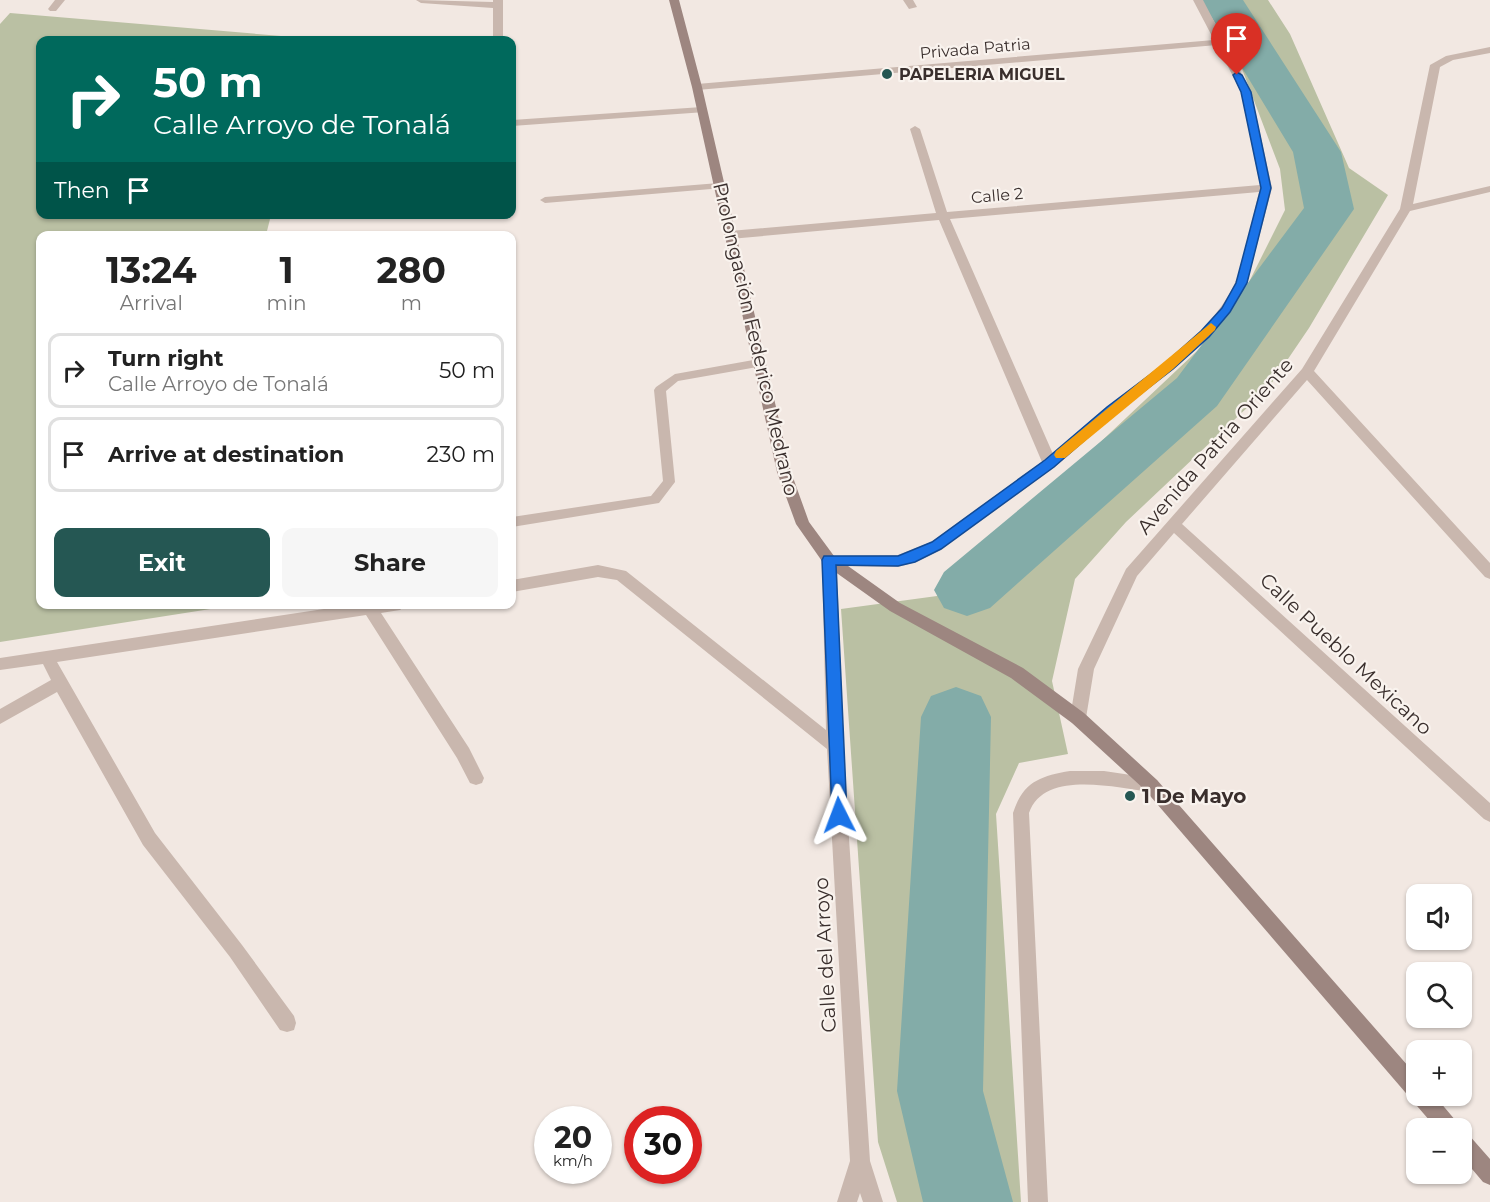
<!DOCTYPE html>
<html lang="en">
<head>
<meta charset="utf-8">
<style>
	:root { --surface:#fff; --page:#f6f6f6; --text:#222; --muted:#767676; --line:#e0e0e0; --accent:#255753 }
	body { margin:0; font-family:Montserrat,sans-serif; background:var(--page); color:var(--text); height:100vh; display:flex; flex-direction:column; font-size:22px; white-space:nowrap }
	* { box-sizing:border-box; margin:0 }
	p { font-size:20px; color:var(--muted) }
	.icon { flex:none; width:33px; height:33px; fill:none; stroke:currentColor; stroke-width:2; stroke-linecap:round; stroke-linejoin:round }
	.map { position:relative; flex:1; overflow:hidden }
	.details { position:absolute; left:36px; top:231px; width:480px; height:378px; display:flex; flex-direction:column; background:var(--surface); border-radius:12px; box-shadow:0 2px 4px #0004 }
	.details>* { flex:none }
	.guide { position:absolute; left:36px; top:36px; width:480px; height:183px; border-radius:12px; box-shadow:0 2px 4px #0004; background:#00695c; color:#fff; overflow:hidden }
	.tools { position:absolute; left:1406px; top:884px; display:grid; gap:12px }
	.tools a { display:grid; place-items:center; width:66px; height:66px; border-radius:12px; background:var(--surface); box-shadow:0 2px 4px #0004; font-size:30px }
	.speed { position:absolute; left:534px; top:1106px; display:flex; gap:12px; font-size:30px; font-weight:700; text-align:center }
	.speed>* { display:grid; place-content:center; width:78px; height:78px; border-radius:50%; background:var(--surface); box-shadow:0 2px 4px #0004; line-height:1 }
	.speed small { font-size:15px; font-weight:400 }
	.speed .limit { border:9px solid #d22; background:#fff; color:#111 }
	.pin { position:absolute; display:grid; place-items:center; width:51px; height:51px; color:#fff; margin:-62px -26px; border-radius:50% 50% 50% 0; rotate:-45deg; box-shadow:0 0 6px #0007 }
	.pin .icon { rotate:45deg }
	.me { position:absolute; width:66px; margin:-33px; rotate:357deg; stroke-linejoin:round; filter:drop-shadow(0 0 4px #0008) }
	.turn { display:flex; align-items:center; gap:21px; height:126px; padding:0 18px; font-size:27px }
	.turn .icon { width:78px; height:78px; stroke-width:2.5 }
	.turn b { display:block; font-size:42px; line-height:51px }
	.then { display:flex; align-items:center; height:57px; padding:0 18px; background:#0003; gap:12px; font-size:22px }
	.eta { display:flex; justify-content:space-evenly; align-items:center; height:102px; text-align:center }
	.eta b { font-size:36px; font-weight:700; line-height:42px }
	.action { display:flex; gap:12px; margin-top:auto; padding:12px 18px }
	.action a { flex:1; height:69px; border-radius:12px; background:var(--accent); color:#fff; font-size:24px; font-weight:700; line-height:69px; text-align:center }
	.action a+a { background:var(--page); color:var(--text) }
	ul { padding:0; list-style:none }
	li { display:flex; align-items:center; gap:18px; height:75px; margin:0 12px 9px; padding:0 6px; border:3px solid var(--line); border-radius:12px }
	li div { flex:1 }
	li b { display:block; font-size:22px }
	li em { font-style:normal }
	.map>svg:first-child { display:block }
</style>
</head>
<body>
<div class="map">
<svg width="1490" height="1202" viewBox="0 0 1490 1202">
	<rect width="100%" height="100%" fill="#f2e8e2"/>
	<!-- green -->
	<path fill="#bac0a3" d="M1207,0H1268L1290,34L1349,168L1388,195L1309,328L1269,387L1126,522L1075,579L1052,681L1068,754L1019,763L996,814L1021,1202H897L878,1142L841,609L937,596L1230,320L1285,210L1280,169L1228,32Z
		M10,13L317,39L40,40V214L271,215L266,235L40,236V604L236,605L0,642V24Z"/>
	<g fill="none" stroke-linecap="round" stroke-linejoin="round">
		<!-- river -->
		<path fill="#83aca8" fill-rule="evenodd" d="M1201,0H1243L1341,152L1354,209L1217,406L990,608L967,616L944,608L934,590L944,572L1177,378L1304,208L1293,152Z
			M956,687L981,696L991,717L983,1091L1013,1202H923L897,1091L921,717L931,696Z"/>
		<!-- lane -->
		<path fill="#c9b7ae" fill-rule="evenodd" d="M702,107L705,108V112L512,126V120Z
			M719,183L724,186L723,188L545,203L540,200L545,197Z
			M759,359L765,363L763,366L678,381L666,391L675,482L659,503L512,527V517L651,496L663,481L654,390L656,387L675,374Z"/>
		<!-- street -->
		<path fill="#c9b7ae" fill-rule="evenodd" d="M55,0H65L56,11H50L48,9Z
			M416,0L493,2V0H503V36L498,39L493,36V8L421,3Z
			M903,0H913L917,7L909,9Z
			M1193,0H1203L1251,92L1272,188L1247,283L1230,313L1209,337L1174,369L1117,413L1055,467L941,550L916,562L898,567L837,566L843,746L870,1161L883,1202H863L860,1193L857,1202H837L850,1161L827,749L617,580L598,577L512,592V580L598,565L626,571L826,730L822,560L824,556L898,555L931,542L1042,462L939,220L730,239L724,235L730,231L936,213L910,129L915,126L920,129L947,212L1260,185L1241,92L1217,45L697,90L692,87L697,84L1214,40ZM1259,192C1252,218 1245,263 1234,285C1208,338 1153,370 1108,406C1089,421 1071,438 1053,454L950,219Z
			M1490,47V53L1453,60L1440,67L1413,204L1490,186V192L1410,211L1314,371L1490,563V579L1485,577L1307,380L1182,524L1490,803V822L1484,819L1174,533L1137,576L1094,669L1086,718L1084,723L1078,725L1072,723L1070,718L1078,669L1126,569L1302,369L1400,209L1430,65L1446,56Z
			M357,604H407L400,610L381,613L469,748L484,778L482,783L476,785L470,783L457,758L366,615L57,662L155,833L242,945L294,1016L296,1023L294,1030L287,1032L280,1030L230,957L143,845L57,692L0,724V709L51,680L43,664L0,670V658Z
			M1070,771H1104L1151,778L1157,780L1159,785L1157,790L1151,792C1117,788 1044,769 1029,813L1048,1202H1028L1013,813C1023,782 1040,776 1070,771Z"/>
		<!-- secondary -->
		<path fill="#9d8680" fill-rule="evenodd" d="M669,0H679L702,87L791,472L809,522L834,556L900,603L1023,668L1084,713L1157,780L1416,1075V1095H1434L1456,1121L1459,1128H1436L1145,790L1072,723L1011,678L890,611L824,564L796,524L777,472L692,87Z
			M1461,1131L1468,1134L1490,1159V1185L1483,1182L1461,1156Z"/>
	</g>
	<!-- route -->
	<path fill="#1a73e8" stroke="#114b97" stroke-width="1.5" d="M1237,72L1242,75L1251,92L1271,188L1247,283L1230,312L1209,337L1173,369L1116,413L1054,467L941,549L915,562L898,566L836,565L847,815L845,820L839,822L834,820L832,815L822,560L824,556H898L932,542L1045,460L1107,407L1164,364L1201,331L1222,308L1236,283L1261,188L1241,92L1233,75Z"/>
	<!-- slow -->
	<path fill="#f59e0b" d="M1211,323L1216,327L1215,330L1173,369L1065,458H1056L1054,455L1056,451Z"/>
	<!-- markers -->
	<g fill="#255753" stroke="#f9f3ee" stroke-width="2">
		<circle cx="887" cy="74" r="6"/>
		<circle cx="1130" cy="796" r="6"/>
	</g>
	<g text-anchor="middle" stroke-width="4.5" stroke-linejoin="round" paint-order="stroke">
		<!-- far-street labels -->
		<g font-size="16" fill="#392e2c" stroke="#f9f3ee">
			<text transform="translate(975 48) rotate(-5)" y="6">Privada Patria</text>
			<text transform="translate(997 195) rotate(-5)" y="6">Calle 2</text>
		</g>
		<!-- far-poi labels -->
		<g font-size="16" font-weight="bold" fill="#392e2c" stroke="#f9f3ee" text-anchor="start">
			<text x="899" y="80">PAPELERIA MIGUEL</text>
		</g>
		<!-- street labels -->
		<g font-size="20" fill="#392e2c" stroke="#f9f3ee">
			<text transform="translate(756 339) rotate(77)" y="7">Prolongación Federico Medrano</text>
			<text transform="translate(1215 446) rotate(-49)" y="7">Avenida Patria Oriente</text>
			<text transform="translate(1346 654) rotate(43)" y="7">Calle Pueblo Mexicano</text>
			<text transform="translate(825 955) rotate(-93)" y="7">Calle del Arroyo</text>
		</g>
		<!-- poi labels -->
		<g font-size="20" font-weight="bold" fill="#392e2c" stroke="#f9f3ee" text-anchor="start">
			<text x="1142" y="803">1 De Mayo</text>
		</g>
	</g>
</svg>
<div class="tools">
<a><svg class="icon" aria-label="sound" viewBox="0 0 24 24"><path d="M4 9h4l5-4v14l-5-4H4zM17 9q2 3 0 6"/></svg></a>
<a><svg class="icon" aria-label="search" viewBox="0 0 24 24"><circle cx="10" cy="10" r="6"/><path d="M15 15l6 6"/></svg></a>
<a>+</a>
<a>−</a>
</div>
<div class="speed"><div>20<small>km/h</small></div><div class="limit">30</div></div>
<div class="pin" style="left:1237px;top:75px;background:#d93025"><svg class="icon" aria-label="arrive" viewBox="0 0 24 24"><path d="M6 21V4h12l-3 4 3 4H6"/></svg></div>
<svg class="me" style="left:839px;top:815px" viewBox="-20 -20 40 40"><path d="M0-17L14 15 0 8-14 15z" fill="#1a73e8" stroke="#fff" stroke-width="4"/></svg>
<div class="guide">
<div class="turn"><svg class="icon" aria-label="right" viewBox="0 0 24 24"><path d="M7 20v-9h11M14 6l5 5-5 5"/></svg><div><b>50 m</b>Calle Arroyo de Tonalá</div></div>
<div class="then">Then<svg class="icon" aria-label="arrive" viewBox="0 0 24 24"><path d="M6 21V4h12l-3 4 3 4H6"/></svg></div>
</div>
<section class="details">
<div class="eta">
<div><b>13:24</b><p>Arrival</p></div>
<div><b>1</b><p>min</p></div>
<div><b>280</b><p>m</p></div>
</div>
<ul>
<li><svg class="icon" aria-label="right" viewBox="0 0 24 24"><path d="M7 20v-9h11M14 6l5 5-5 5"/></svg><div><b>Turn right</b><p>Calle Arroyo de Tonalá</p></div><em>50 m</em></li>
<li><svg class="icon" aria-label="arrive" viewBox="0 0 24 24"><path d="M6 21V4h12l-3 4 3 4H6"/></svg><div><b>Arrive at destination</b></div><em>230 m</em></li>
</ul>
<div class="action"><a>Exit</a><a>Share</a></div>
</section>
</div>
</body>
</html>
